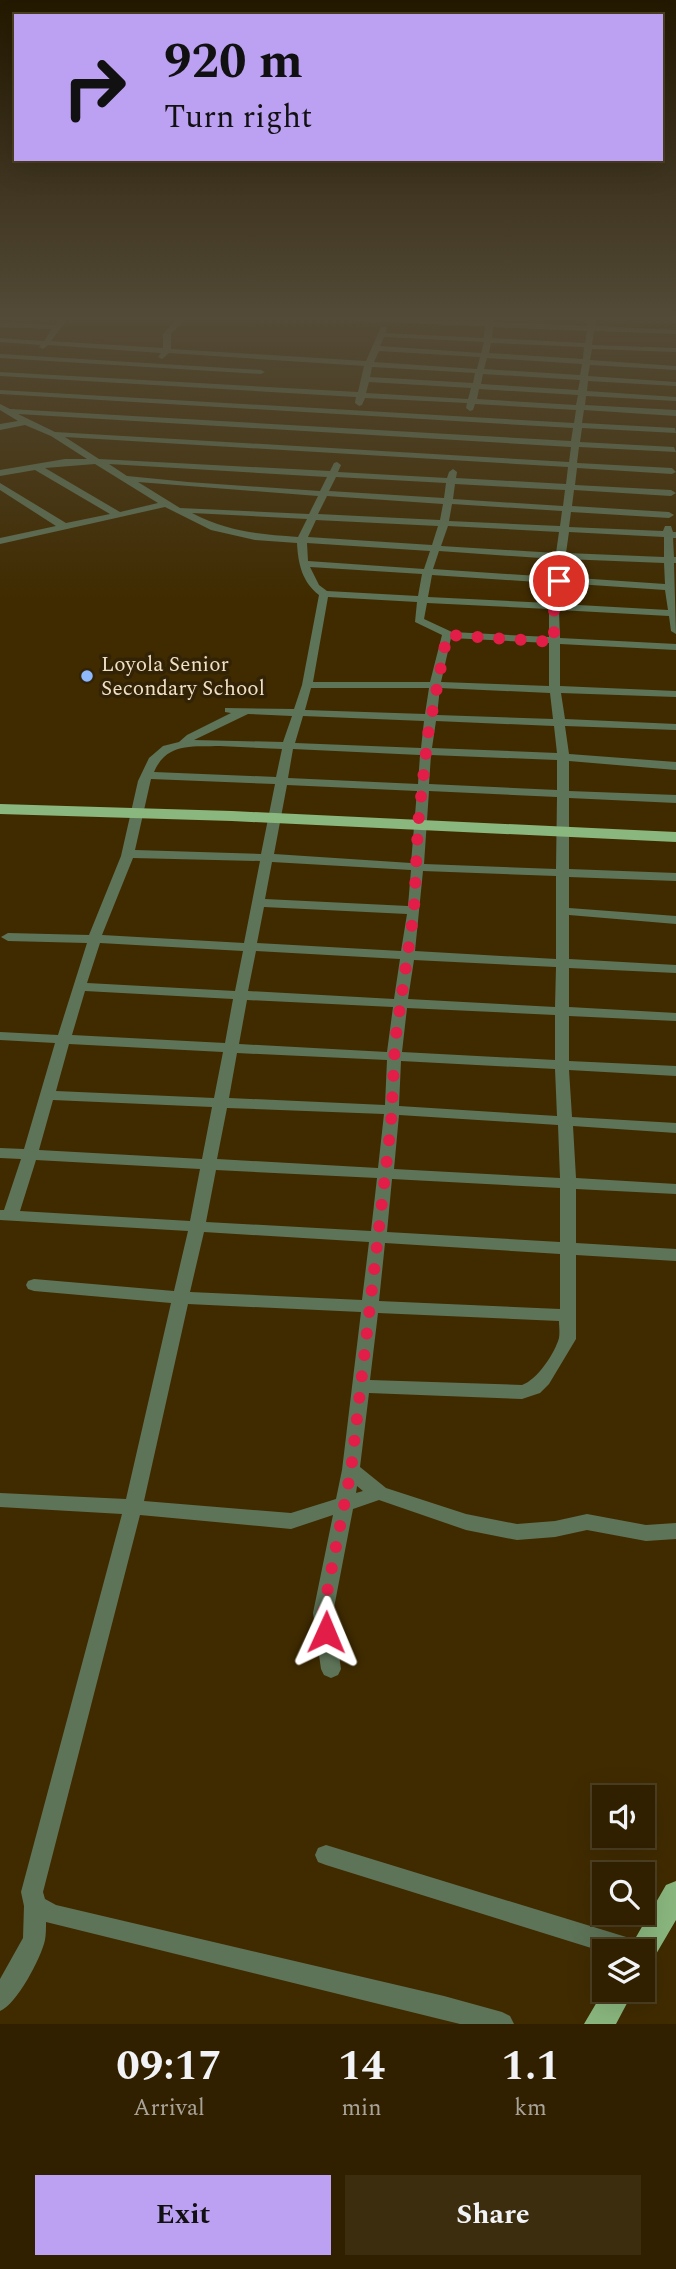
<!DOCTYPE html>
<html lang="en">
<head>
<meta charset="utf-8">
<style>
	:root { --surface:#302000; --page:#3c2d0f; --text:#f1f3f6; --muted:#a8a399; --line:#4b3e22; --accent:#bca0f2 }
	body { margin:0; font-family:Spectral,serif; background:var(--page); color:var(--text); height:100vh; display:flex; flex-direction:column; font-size:26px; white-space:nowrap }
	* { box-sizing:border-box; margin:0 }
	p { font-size:23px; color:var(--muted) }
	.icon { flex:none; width:38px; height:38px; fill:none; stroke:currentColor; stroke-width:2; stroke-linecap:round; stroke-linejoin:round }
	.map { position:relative; height:2024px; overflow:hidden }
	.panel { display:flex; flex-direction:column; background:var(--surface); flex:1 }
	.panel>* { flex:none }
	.guide { position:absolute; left:14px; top:14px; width:649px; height:147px; border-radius:0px; box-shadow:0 7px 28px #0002,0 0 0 2px var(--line); background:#bca0f2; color:#111; overflow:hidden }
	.controls { position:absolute; left:592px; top:1785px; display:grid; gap:14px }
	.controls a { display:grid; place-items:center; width:63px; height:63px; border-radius:0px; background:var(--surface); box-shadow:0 7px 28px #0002,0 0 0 2px var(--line); font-size:35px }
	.pin { position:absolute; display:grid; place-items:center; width:60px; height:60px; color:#fff; margin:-30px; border:4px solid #fff; border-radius:50%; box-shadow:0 2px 7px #0007 }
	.me { position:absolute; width:77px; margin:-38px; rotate:1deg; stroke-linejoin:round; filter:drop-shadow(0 0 5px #0008) }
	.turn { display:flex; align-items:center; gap:24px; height:147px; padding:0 35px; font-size:32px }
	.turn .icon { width:91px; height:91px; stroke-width:2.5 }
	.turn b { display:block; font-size:49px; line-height:60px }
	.eta { display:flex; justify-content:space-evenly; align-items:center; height:119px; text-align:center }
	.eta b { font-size:42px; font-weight:700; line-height:49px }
	.primary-button { display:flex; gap:14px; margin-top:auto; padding:14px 35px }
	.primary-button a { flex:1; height:80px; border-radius:0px; background:var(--accent); color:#111; font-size:28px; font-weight:700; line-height:80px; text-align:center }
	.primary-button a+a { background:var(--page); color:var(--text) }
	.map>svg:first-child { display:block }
</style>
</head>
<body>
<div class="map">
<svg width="676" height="2024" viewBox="0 0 676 2024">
	<rect width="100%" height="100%" fill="#402b00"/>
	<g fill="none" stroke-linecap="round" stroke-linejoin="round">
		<!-- minor -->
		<path fill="#5e7458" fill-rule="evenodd" d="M60,318H68L51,341L163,348V334L178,318H186L171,334V349L366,361L381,327H387L386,333L484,338L485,326L341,320L337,318L486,322V318H494L493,322L587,326L588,318H596L595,326L676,330V334L594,331L592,345L676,348V352L592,349L590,360L676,366V370L590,365L588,376L676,382V386L588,381L587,391L676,397V401L586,396L585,405L676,410V416L584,410L582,423L675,428L676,433L582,428L580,442L674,447L676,452L579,447L577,463L672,468L676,472L672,474L577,468L575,485L671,490L676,493L671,496L574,490L572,506L669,512L674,515L669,518L571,512L569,527L663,531L665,526H671L673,532H676V538H673L674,557H676V563H674L676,634L671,631L669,616L559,610L560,638L676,644V650L560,644V686L676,691V697L561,693L565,719L676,724V730L565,726L569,754L676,762V770L569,761V791L676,795V803L569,798V869L676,873V881L569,877V908L676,916V924L569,915V959L676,965V973L569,968V1007L676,1013V1021L569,1016V1061L676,1066V1076L569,1070L572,1117L676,1123V1133L573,1126L576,1178L676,1184V1194L576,1189V1243L676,1249V1261L576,1255V1339L549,1384L540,1393L522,1399L369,1393L360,1467L386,1488L466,1514L517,1524L555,1521L587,1514L646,1525L676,1523V1539L646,1541L587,1530L555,1537L517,1540L466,1530L379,1500L353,1509L333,1613L341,1669L338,1675L331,1678L324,1675L321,1669L313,1613L333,1515L291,1529L140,1515L43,1892L45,1899L56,1905L444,1996L502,2012L510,2016L514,2024H460L46,1922C46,1928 46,1934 45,1940C41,1958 17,2004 0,2011V1979L23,1938L24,1906L21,1892L122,1514L0,1507V1493L126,1499L171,1303L34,1291L28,1289L26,1285L28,1281L34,1279L174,1291L188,1231L0,1220V1210H4L21,1159L0,1158V1148L24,1149L55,1043L0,1040V1032L58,1035L87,943L8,941L1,937L8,933L89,935L121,856L138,781L149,758L163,746L179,742L187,735L231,713L225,712V708L294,709L302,685L319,595C302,582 298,563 297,543L255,540L211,530L165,507L0,544V538L56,526L0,490V483L66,523L110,514L35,470L0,476V470L65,459H87L51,436L25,425L0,430V424L18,421L0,410V404L10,409L571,441L573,428L0,394V390L574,423L576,410L475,404L473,410L470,411L466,408L467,403L365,398L362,405L359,406L355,403L356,397L0,376V372L358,392L364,366L169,353L162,359L158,357L161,353L48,345L43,349L39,347L41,345L0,342V338L44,341L52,329L0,327V323L55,325ZM493,327L587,331L585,343L492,338ZM384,337L484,342L481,353L380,346ZM491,343L584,347L583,359L489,353ZM379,351L480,357L477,369L374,362ZM487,358L582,364L580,375L484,369ZM372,367L475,373L473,383L370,377ZM483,374L580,380L578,390L481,384ZM369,382L471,388L468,399L366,393ZM479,389L578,395L576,405L477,399ZM18,414L571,447L569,462L55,432ZM65,437L568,467L566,484L456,478L457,472L453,469L449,472L447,478L338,472L341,465L337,462L334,463L330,471L99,459ZM95,464L158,503L120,512L45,468ZM109,464L327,477L320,491L188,482L127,476ZM336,477L446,483L444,498L329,491ZM138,482L318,496L309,514L180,508ZM455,484L565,490L563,506L453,499ZM327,496L443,504L440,520L318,514ZM452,504L562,511L560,526L449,521ZM192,513L307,519L298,537C257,534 229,532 192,513ZM316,520L438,526L432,545L308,537ZM448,526L559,532L556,553L441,546ZM569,532L664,537V557L566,553ZM307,543L430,551L424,569L308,561ZM439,551L555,559L553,577L433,569ZM565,559L664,563L665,584L563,577ZM310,567L422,574L418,596L327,591L319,585ZM432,575L552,583L549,603L428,597ZM562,583L665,590L668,610L560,604ZM328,597L417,602L415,622L442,635L430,682H313ZM427,603L549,609V637L452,632L424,619ZM451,638L549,643V686L441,682ZM311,688H429L425,714L305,710ZM440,688L550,693L553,719L437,715ZM248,714L292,716L283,742L194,740ZM303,716L424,721L421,748L295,743ZM436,721L554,726L557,753L432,748ZM220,746L282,749L276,777L154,772C167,742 192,747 220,746ZM293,749L420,755L418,784L288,778ZM431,755L557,760V790L429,784ZM151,779L275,784L261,854L135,850ZM287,785L417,791L411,863L274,854ZM429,791L557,797L556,869L424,864ZM133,858L260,861L244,943L102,935ZM272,862L411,870L408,906L265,899ZM423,871L556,876V959L415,951ZM264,907L407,914L401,951L257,943ZM100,943L243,951L235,991L87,983ZM256,951L400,959L394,999L248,991ZM414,960L556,967L555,1007L408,999ZM85,991L233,999L225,1043L72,1035ZM247,1000L393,1007L387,1052L239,1044ZM407,1008L555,1015V1060L402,1052ZM69,1044L223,1052L214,1098L56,1091ZM237,1053L387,1060L385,1105L229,1098ZM401,1061L555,1069L557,1116L399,1106ZM53,1100L212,1107L202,1159L39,1150ZM227,1108L384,1114L378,1168L217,1159ZM399,1115L558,1125L560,1178L394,1169ZM36,1160L200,1169L190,1221L20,1211ZM216,1170L377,1178L371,1231L206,1222ZM392,1179L560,1188V1242L387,1232ZM204,1232L369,1242L362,1300L190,1292ZM385,1243L560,1254V1309L379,1301ZM188,1304L361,1312L342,1470L336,1499L291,1513L144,1501ZM378,1313L559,1321C559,1326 560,1332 559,1338C555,1353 537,1380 522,1385L370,1380ZM357,1486L363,1491L356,1493Z
			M0,354L261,370L265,372L261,374L0,358Z
			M326,1845L636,1940L644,1943L647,1951L642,1960V1951L604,1952L326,1865L318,1862L315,1855L318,1848Z"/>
		<!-- major -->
		<path fill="#8ab77e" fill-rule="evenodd" d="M0,804L232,811L676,832V842L232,821L0,814Z
			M676,1881V1920L652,1961L642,1965V1951H628L666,1885Z
			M604,1990H634L616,2024H584Z"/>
	</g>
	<!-- sky -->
	<linearGradient id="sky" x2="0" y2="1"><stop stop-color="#231800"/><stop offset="0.53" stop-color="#534a37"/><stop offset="1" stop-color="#534a37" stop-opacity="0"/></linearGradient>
	<rect width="676" height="601" fill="url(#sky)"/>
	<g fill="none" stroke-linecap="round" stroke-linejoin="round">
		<!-- route -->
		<path stroke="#e11d48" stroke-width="12" stroke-dasharray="0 21.6" d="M326,1632L323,1613L351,1470L391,1124L395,1042L414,910L418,825L428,734L447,635L554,642V607L559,581"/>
	</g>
	<!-- markers -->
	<circle fill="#8eb9fd" stroke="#322306" stroke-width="2.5" cx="87" cy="676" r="7"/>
	<g text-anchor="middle" stroke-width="7" stroke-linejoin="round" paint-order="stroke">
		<!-- far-poi labels -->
		<g font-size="21" fill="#f1e0c6" stroke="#322306" text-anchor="start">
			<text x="101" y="671">Loyola Senior<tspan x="101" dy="24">Secondary School</tspan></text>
		</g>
	</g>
</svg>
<div class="controls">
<a><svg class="icon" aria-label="sound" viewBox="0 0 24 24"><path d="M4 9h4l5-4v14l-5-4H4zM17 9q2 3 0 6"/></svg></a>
<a><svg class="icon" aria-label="search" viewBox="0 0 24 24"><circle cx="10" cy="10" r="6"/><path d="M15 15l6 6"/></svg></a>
<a><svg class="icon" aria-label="layers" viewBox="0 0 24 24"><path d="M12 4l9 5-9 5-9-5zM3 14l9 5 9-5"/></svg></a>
</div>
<div class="pin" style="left:559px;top:581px;background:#d93025"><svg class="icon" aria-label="arrive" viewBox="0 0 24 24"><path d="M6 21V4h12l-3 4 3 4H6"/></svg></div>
<svg class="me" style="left:326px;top:1632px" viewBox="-20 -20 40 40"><path d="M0-17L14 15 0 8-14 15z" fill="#e11d48" stroke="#fff" stroke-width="4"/></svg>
<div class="guide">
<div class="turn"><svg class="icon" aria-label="right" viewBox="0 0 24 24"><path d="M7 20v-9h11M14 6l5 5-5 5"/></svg><div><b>920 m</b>Turn right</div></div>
</div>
</div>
<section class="panel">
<div class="eta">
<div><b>09:17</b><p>Arrival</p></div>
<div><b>14</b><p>min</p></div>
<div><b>1.1</b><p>km</p></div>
</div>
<div class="primary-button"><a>Exit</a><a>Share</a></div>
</section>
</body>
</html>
